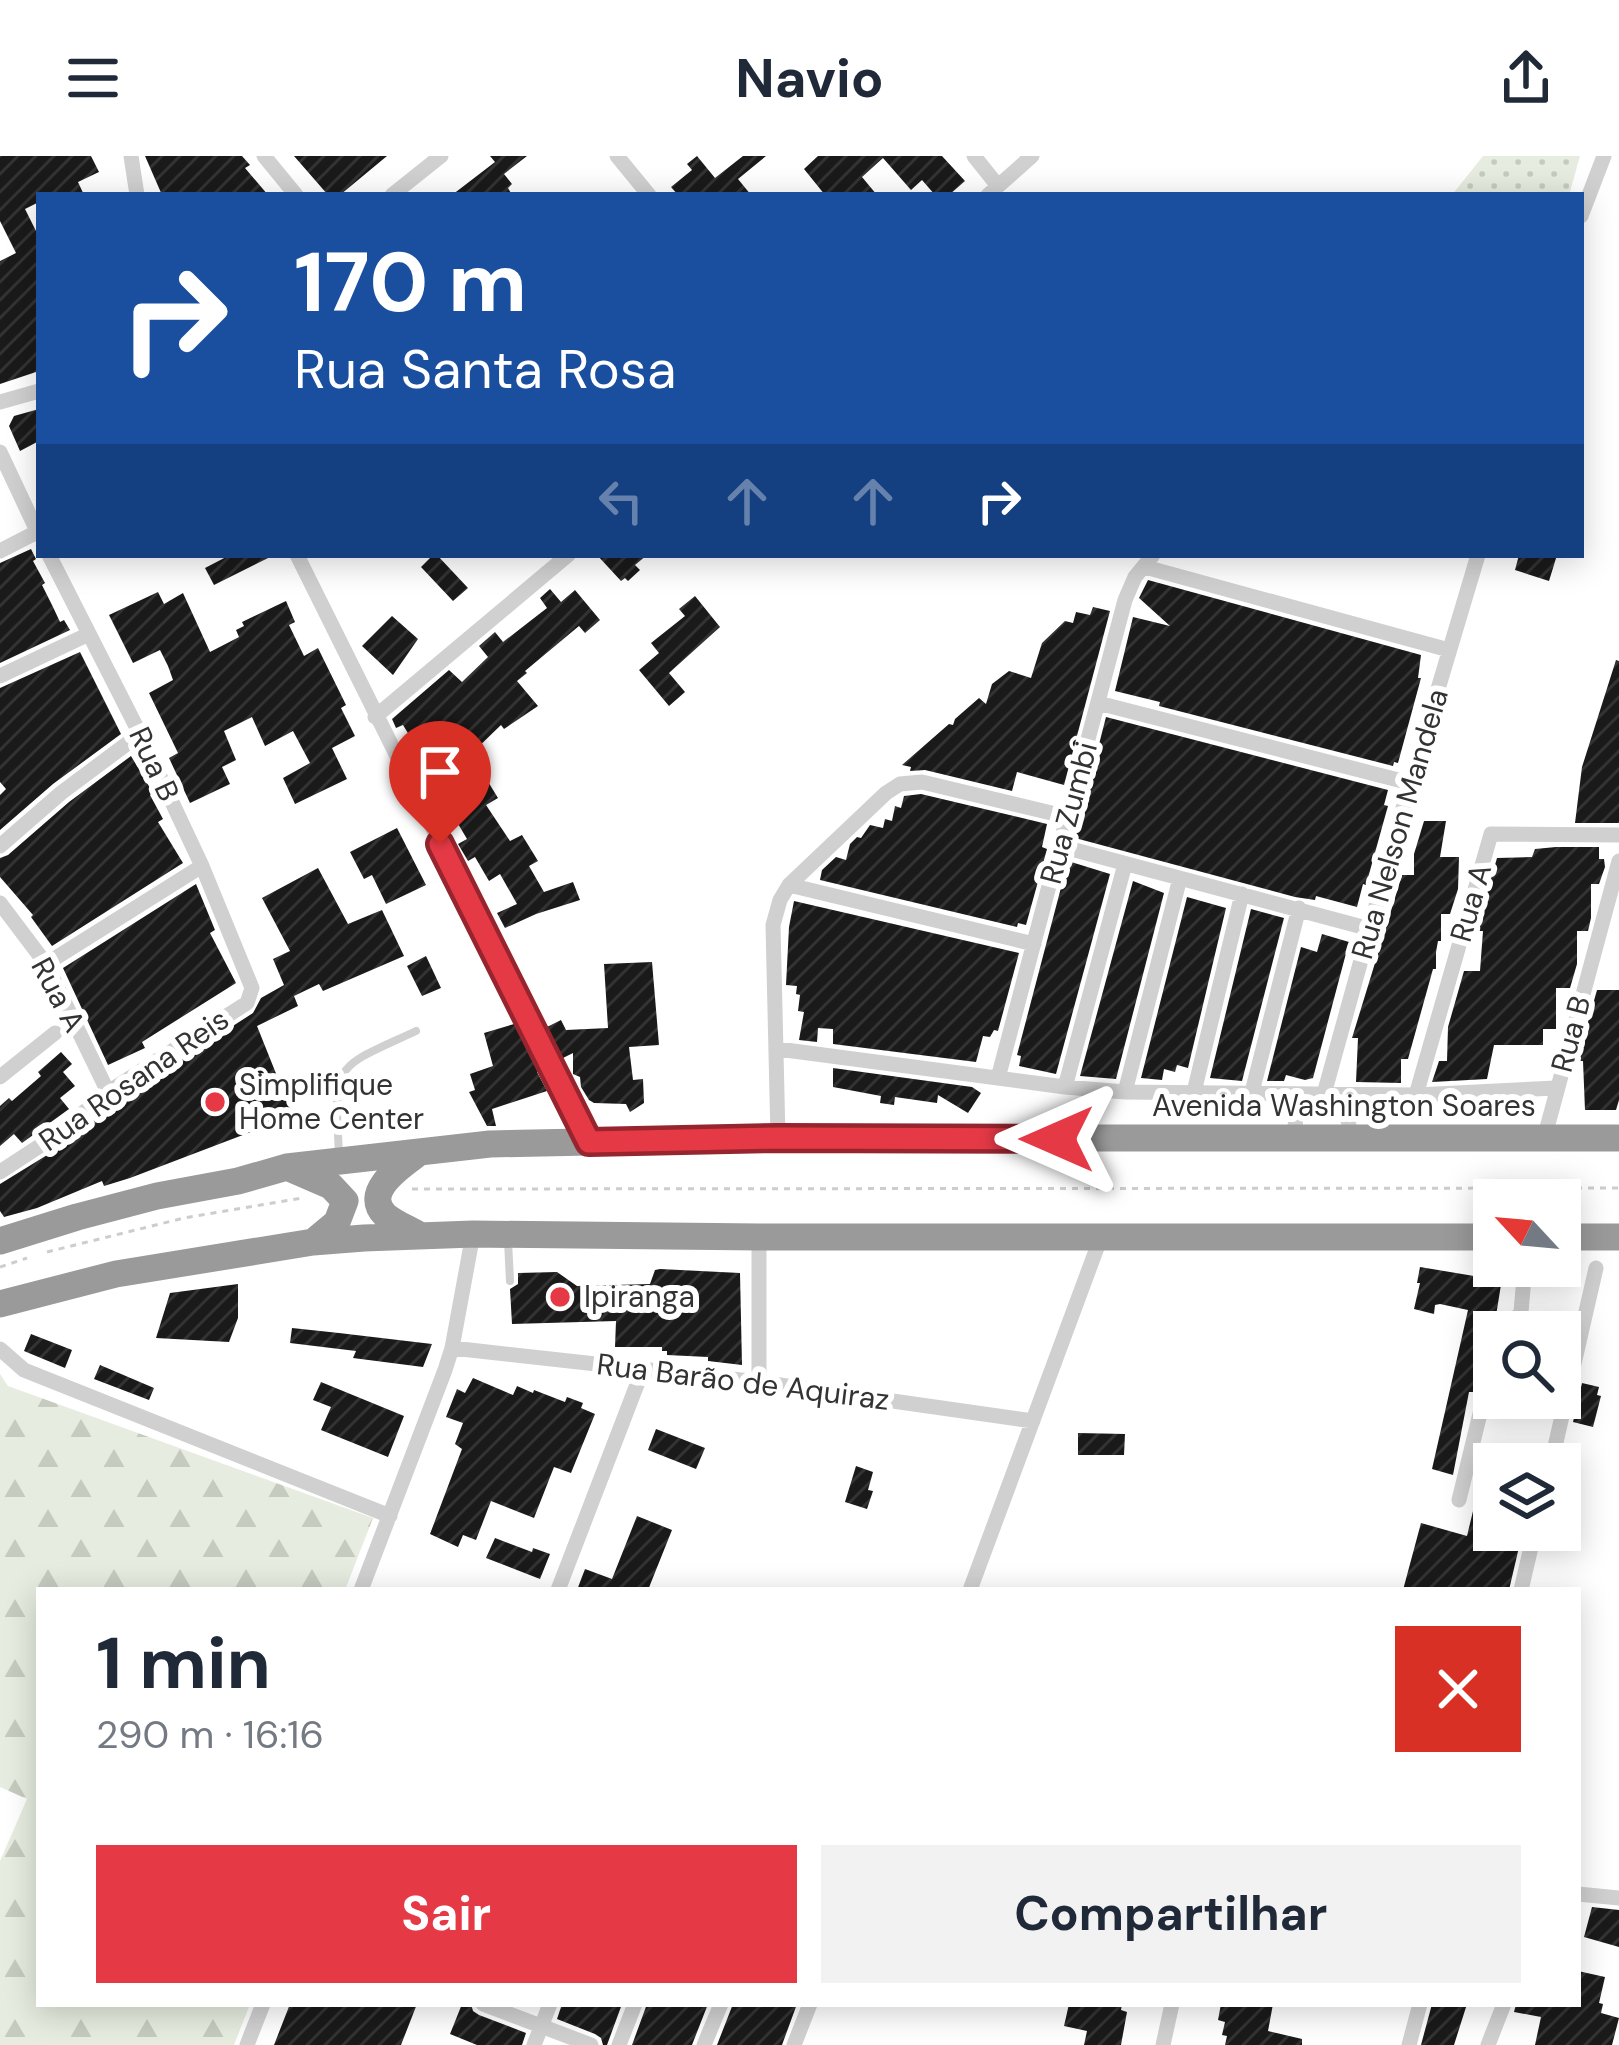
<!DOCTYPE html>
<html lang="pt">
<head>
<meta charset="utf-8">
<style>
	:root { --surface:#fff; --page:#f2f2f3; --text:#1f2937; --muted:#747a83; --accent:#e63946 }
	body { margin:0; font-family:"DM Sans",sans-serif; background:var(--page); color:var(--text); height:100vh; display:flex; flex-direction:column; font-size:45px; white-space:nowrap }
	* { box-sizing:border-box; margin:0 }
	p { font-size:39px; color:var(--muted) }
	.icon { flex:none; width:66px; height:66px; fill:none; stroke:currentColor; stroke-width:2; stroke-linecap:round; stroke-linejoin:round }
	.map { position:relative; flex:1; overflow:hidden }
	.sheet { position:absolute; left:36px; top:1431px; width:1545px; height:420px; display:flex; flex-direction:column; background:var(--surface); border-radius:0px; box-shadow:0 6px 30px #0003 }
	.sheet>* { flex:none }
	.guide { position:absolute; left:36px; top:36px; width:1548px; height:366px; border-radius:0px; box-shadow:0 6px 30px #0003; background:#1a4fa0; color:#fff; overflow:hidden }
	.needle { width:78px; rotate:296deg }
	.buttons { position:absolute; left:1473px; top:1023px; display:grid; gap:24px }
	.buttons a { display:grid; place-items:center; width:108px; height:108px; border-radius:0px; background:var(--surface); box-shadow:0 6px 30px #0003; font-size:60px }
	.pin { position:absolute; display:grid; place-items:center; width:102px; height:102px; color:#fff; margin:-123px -51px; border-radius:50% 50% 50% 0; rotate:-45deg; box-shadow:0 0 12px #0007 }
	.pin .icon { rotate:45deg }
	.me { position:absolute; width:132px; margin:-66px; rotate:270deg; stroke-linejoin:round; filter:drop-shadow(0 0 9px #0008) }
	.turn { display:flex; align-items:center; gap:42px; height:252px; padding:0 60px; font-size:54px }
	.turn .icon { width:156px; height:156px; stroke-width:2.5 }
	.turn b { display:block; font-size:84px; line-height:102px }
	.lanes { display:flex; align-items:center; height:114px; padding:0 60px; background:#0003; justify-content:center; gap:60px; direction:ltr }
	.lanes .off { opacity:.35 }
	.round { display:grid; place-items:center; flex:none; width:126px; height:126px; border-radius:0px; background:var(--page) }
	.summary { display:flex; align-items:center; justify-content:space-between; height:204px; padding:0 60px }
	h1 { font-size:72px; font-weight:700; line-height:90px }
	.action { display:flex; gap:24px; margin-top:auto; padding:24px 60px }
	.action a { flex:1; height:138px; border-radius:0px; background:var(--accent); color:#fff; font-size:48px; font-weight:700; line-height:138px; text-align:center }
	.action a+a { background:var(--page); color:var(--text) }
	header { display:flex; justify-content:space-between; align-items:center; height:156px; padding:0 60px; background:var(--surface); font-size:54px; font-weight:700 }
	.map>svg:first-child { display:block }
</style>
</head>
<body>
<header><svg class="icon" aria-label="menu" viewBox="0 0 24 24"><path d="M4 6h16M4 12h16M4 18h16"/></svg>Navio<svg class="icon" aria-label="share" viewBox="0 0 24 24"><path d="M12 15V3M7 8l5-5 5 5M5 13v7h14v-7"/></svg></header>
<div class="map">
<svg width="1619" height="1889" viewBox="0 0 1619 1889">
	<defs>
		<pattern id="forest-firs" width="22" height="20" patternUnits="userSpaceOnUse" patternTransform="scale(3)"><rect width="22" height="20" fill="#e6ecdf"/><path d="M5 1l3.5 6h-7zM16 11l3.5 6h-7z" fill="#c6cbc0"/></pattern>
		<pattern id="park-dots" width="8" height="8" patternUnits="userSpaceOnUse" patternTransform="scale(3)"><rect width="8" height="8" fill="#e6ecdf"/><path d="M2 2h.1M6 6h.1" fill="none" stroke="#c6cbc0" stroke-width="1.8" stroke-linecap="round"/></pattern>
		<pattern id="building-hatch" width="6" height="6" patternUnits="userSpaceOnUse" patternTransform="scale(3)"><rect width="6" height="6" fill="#1a1a1a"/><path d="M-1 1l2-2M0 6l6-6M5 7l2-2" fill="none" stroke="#333"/></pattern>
	</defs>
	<rect width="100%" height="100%" fill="#fff"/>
	<!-- forest -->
	<path fill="url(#forest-firs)" d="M0,1218L8,1230L373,1362L345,1434H39V1848H250L234,1889H0V1705L27,1643L0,1631Z"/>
	<!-- park -->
	<path fill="url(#park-dots)" d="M1483,0H1580L1569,39H1452Z"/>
	<!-- building -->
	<path fill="url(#building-hatch)" d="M0,0H91L99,16L78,26L84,39H39V46L25,53L39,81V215L0,228V105L16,97L0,65Z
		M145,0H242L250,9L245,12L268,39H162Z
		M294,0H387L340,39H328Z
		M490,0H527L504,18L512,28L508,32L512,39H452L495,6Z
		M697,0L715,22L743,0H766L738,23L751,39H678L671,31L692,14L687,8Z
		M818,0H942L965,25L949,39H935L922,24L911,34L883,2L862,21L877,39H825L804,13Z
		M39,253V285L20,295L9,270L14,260Z
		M31,393L36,403L33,405L45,427L42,429L53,451L60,466L64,464L70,474L0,507V407Z
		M230,399H274L214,429L205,412Z
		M433,399H437L468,432L453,445L421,411Z
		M597,399H647L635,409L640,414L628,425L625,422L621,425Z
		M1519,399H1557L1549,425L1515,414Z
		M1148,424L1421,499L1418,522H1421L1398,607L1394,606L1393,610L1159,550L1160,546L1115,535L1133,461L1170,470L1139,442Z
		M550,433L561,446L575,434L600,464L585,477L579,470L525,515L527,517L517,525L538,550L504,573L501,569L471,598L498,642L486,649L510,685L522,679L538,705L529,710L544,736L573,726L580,744L536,758L505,772L497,757L517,748L500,718L489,725L475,701L468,705L458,688L467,683L444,644L455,637L414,580L411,582L403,569L396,572L392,563L449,514L462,526L488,501L479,490L495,476L503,486L547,452L540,442Z
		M158,436L164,448L183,437L210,496L239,481L236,474L244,470L242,466L286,445L295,466L289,469L304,500L318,492L346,549L341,552L355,580L332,592L347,623L295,648L283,622L310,607L293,575L265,590L252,561L224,575L236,604L222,611L230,628L190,647L169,602L178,597L149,537L173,524L168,510L160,494L133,507L109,459Z
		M695,440L720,471L669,517L685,536L669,550L639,514L659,497L651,487L685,460L679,453Z
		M1093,451L1110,455L1064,629L1017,616L1012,635L925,614L910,615L911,611L902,609L949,568L953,569L955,563L979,542L986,548L992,528L1009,515L1031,522L1042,487L1065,465L1073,467L1076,456L1090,459Z
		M392,460L418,483L393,519L362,490Z
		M80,496L121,578L53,628L0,674V639L6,633L0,626V532Z
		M1616,504L1619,505V667H1575L1582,611Z
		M1106,561L1388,634L1384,649L1388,650L1386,657L1366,729L1363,728L1357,751L1316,740L1315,744L1295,741L1075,682Z
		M131,600L153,637L150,639L163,663L158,666L183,707L52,790L31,761L33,759L0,721V702L8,699L69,646Z
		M921,638L1047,668L1042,691L1047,693L1026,769L1018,767L1017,771L820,724L822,714L836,701L846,704L850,688L857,681L861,682L870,669L883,672L885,663L892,665L895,650L901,652L904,640Z
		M1424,665H1446L1440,701H1459L1458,733L1450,758H1441V785H1438L1436,796V813H1433L1408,903H1401V927L1356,926L1358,882H1352L1402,719H1414V698Z
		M397,672L426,729L386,748L372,719L364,723L350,696Z
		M1556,691H1599V703H1604L1605,711L1599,728H1591V762L1588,775H1577V808L1570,832H1556V873H1543V889H1494L1487,923L1432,926L1439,905H1447L1448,871L1464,815H1480L1483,775H1476L1497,702L1532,701L1535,693Z
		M1068,705L1110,718L1056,918L1019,910L1021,900L1017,899Z
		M318,712L348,768L382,754L404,800L323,835L319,828L294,840L298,850L257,870L293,960L130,1022L104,1030L102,1025L37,1052L4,1061L0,1055V1028L65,988L115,946L253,857L261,842L284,829L273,803L290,795L262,742Z
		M1133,725L1164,737L1116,923L1080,920Z
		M196,728L215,774L210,777L236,827L142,886L145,892L108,909L63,812Z
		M1187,741L1226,752L1188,912L1177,909L1175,916L1164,913L1162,924L1141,922Z
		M794,745L1019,797L998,875L994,874L990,881L983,880L976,906L833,888V873L818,872L817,886L799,884L804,856L798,855L800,839L796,838L797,830L786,829L789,771Z
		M1251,753L1284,762L1242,925L1210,922Z
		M1322,778L1349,786L1313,922L1305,924L1286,919L1284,925H1267L1301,791L1317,796Z
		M426,800L441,832L422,840L407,810Z
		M652,806L659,889L629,891L633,924L643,923L644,947L630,956L626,948L594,947L589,944L581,931L580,921L573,918V897L561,903L547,871L561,864L566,874L608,872L604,808Z
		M1597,834H1619V944L1616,954H1585L1583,905H1577Z
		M514,868L540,915L537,916L547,935L492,953L496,970H487L469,936L475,934L470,918L493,910L484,877Z
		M61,896L72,908L63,916L75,930L60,942L69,953L22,987L14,978L0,990V950L9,942L12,945L41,920L38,916Z
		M833,912L972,931L981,937L968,957L938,939L937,947L895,941L894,949L880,947L881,940L833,931Z
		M1479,1100L1494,1101V1110H1504L1495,1166L1490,1165L1473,1236H1469L1453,1319L1432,1313L1468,1154L1440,1148L1435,1149L1434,1158L1414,1153L1420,1127H1417L1420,1111L1474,1120Z
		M660,1113L740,1117L742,1209L708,1205V1201L667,1199V1195H662V1191H615L616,1165L512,1168L510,1133L518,1128V1117L557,1116L577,1130L650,1128L655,1114Z
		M238,1128V1162L229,1186L156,1182L170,1137Z
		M292,1172L339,1177L432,1188L423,1211L353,1202L356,1195L290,1187Z
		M31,1178L72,1194L65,1212L24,1195Z
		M100,1209L154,1232L149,1244L94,1223Z
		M473,1222L513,1239L517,1230L533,1237L534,1234L565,1246L567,1241L583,1247L581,1252L595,1258L571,1317L554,1311L534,1362L491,1345L476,1384L463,1379L458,1391L430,1378L462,1293L455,1288L463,1267L446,1261L457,1233L465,1237Z
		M321,1226L404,1260L388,1301L321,1274L331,1251L313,1244Z
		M1582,1227L1599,1231L1597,1239L1601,1240L1593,1271L1573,1266Z
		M656,1273L705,1292L696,1313L648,1294Z
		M1078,1277L1125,1278L1124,1299H1078Z
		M1488,1291L1494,1292V1296L1522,1302L1521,1308H1494V1374H1523L1509,1434H1403L1421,1367L1467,1380L1480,1326L1476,1325L1484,1293L1488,1294Z
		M856,1310L873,1316L868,1334L873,1335L867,1353L845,1346Z
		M637,1360L672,1374L648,1434H577L585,1413L612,1423Z
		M495,1382L532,1396L533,1392L550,1398L540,1423L486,1402Z
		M1592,1751L1619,1754V1791L1584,1781Z
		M1578,1815L1605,1821L1599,1847L1603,1848L1601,1857L1619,1862L1612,1889H1535L1541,1861L1514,1856L1516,1848H1578Z
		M290,1848H417L401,1889H274Z
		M462,1848H471L473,1855L479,1859L526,1877L522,1889H477L450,1878Z
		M562,1848H622L607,1889H603L601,1882L595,1878L557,1863Z
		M647,1848H708L692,1889H632Z
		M733,1848H797L782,1889H717Z
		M1069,1848H1122L1121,1854L1127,1856L1121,1889H1084L1087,1875L1064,1870Z
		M1221,1848H1273L1268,1875L1302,1883V1889H1225L1227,1880L1222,1879L1225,1866L1218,1864Z
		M1432,1848H1467L1454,1889H1421Z"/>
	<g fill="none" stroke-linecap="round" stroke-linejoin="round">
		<!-- path -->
		<path stroke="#cdcdcd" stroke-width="3" stroke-dasharray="6 6" stroke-linecap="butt" d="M412,1033L1619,1032
			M47,1096L184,1062L302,1042
			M0,1111L27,1102"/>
		<!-- lane -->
		<path stroke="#d0d0d0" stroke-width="8" d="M339,998C334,904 333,914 416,875
			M508,1085L510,1125"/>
		<!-- street -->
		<path stroke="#d0d0d0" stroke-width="15" d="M131,0L137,39
			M264,0L296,39
			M617,0L649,39
			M974,0L998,30
			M392,39L441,0
			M988,39L1032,0
			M1581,60L1604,0
			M0,246L39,235
			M0,296L39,379
			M0,395L37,376
			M297,399L589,986
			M1145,411L1449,494
			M0,520L89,478
			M1098,547L1410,627
			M375,561L568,399
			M0,690L61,637L140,578
			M1060,690L1370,773
			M789,729L1034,788
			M0,747L46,808L108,936
			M46,808L202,710
			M778,893L1065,931L1125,936L1416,939L1556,932
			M0,921L55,877
			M998,922L1125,444L1135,421L1153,399
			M1065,931L1125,708
			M1125,936L1180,722
			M1194,936L1242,738
			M1252,936L1299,752
			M1416,939L1491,678L1619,679
			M778,982L773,769L780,744L789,729L886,637L900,628L922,626L1068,661
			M1294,982L1298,938
			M1544,983L1619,705
			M1350,984C1351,958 1343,954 1324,938L1410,627L1478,399
			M0,1016L58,978L108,936L247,847L252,832L202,710L140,578L49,399
			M1504,1176L1521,1156L1525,1110
			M452,1192L759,1226L1033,1265
			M0,1193L24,1214L390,1360
			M759,1226V1081
			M1551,1308L1596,1112
			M1459,1344L1494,1200
			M361,1434L445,1214L452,1192L473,1078
			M558,1434L643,1213
			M970,1434L1101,1081
			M1521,1434L1535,1374
			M1578,1738L1619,1742
			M483,1848L591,1889
			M247,1889L263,1848
			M534,1889L550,1848
			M619,1889L635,1848
			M704,1889L721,1848
			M794,1889L810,1848
			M1163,1889L1172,1848
			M1409,1889L1420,1848
			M1488,1889L1504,1848"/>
		<!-- highway -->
		<path stroke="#9a9a9a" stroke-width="27" d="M416,999C400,1011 362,1036 385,1059C394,1067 409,1073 419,1079
			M287,1011L331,1030L345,1045L337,1066L313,1086
			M1560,1081H1619
			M0,1085L77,1061L157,1040L238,1025L287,1011L490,988L778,982H1619
			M0,1148L116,1118L313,1086L364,1082L473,1078L759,1081H1494"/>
	</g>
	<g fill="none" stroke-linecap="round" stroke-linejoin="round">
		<!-- route casing -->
		<g stroke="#96252e" stroke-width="30">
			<path id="route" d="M440,688L589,986L778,982L1057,983"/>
		</g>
		<!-- route -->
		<use href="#route" stroke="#e63946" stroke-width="21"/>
	</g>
	<!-- markers -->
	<g fill="#e63946" stroke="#fff" stroke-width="4.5">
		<circle cx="215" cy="946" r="12"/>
		<circle cx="560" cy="1141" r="12"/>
	</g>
	<g text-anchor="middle" stroke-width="12" stroke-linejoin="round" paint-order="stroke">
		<!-- street labels -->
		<g font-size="30" fill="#333" stroke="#fff">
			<text transform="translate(154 608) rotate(65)" y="10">Rua B</text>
			<text transform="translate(1069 657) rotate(-75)" y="10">Rua Zumbi</text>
			<text transform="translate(1400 668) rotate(-74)" y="10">Rua Nelson Mandela</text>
			<text transform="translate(1471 747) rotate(-74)" y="10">Rua A</text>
			<text transform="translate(58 839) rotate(62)" y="10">Rua A</text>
			<text transform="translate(1571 878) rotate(-75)" y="10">Rua B</text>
			<text transform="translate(134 924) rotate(-35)" y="10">Rua Rosana Reis</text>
			<text x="1344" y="960">Avenida Washington Soares</text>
			<text transform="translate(743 1226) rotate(7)" y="10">Rua Barão de Aquiraz</text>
		</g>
		<!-- poi labels -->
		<g font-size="30" fill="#333" stroke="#fff" text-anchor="start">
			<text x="239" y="939">Simplifique<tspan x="239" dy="34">Home Center</tspan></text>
			<text x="584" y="1151">Ipiranga</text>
		</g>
	</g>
</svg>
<div class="buttons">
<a><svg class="needle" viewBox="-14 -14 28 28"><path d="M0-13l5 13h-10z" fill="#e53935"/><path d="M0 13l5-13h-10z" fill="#747a83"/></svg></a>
<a><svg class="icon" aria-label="search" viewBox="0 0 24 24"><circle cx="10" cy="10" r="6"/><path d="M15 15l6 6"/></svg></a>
<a><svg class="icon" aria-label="layers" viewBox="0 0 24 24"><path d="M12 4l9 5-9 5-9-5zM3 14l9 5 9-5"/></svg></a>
</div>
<div class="pin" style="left:440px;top:688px;background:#d93025"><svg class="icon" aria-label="arrive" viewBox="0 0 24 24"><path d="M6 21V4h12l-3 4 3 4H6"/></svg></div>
<svg class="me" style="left:1057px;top:983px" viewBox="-20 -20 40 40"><path d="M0-17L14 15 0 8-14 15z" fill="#e63946" stroke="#fff" stroke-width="4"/></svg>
<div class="guide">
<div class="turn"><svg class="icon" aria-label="right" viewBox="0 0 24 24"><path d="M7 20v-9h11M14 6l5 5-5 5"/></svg><div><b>170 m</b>Rua Santa Rosa</div></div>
<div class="lanes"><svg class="icon off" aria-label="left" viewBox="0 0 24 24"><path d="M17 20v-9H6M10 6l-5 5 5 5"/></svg><svg class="icon off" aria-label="ahead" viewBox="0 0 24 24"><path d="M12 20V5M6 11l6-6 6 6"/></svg><svg class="icon off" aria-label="ahead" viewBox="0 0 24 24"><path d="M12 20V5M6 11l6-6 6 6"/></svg><svg class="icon" aria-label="right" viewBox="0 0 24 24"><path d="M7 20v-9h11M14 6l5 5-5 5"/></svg></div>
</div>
<section class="sheet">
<div class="summary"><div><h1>1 min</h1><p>290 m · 16:16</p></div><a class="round" style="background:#d93025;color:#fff"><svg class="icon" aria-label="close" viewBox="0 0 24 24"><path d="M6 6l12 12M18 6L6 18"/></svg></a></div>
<div class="action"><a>Sair</a><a>Compartilhar</a></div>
</section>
</div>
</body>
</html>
